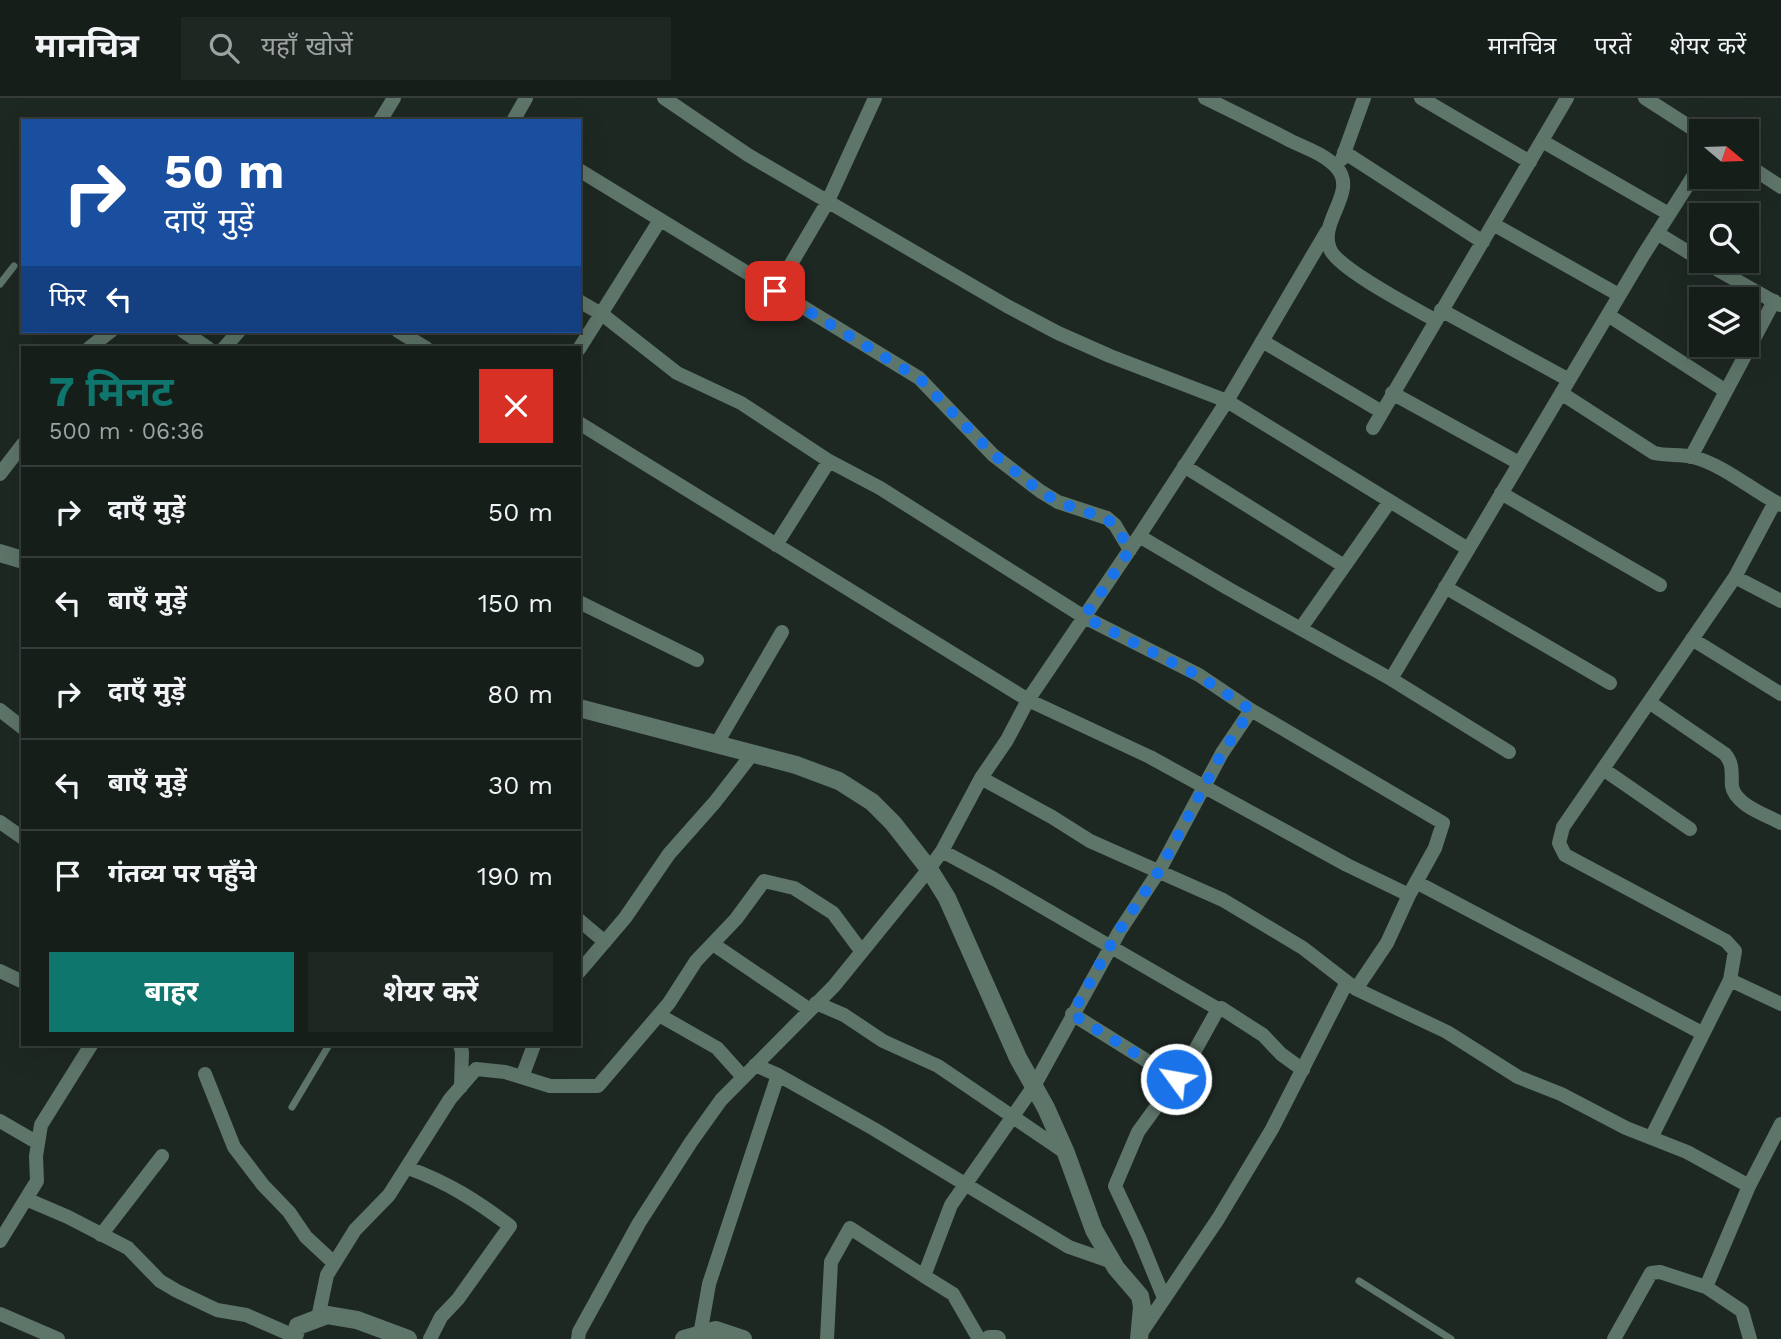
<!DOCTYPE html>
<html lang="hi">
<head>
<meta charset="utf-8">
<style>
	:root { --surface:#161e1a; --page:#1f2723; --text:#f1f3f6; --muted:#9ea2a2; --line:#353c39; --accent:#0f766e }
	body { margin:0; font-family:"Work Sans","Noto Sans Devanagari",sans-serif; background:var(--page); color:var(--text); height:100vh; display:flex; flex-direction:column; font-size:26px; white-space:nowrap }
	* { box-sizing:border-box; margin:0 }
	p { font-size:23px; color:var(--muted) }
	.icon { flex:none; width:38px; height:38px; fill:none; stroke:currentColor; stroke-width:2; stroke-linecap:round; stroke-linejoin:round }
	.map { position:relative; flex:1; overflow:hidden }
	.panel { position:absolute; left:21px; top:248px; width:560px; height:700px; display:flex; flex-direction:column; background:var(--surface); border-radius:0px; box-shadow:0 7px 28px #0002,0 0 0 2px var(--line) }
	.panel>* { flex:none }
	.banner { position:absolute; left:21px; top:21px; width:560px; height:214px; border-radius:0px; box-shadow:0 7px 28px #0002,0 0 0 2px var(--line); background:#1a4fa0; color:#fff; overflow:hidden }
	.needle { width:46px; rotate:109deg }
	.tools { position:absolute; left:1689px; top:21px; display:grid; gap:14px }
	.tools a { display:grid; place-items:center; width:70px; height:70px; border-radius:0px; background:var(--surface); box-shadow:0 7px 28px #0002,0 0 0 2px var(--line); font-size:35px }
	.pin { position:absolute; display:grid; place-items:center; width:60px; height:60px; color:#fff; margin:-30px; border-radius:14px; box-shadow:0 4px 10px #0006 }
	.me { position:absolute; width:77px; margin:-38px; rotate:302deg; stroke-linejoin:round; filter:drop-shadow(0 0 5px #0008) }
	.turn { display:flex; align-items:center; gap:24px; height:147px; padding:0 28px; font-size:32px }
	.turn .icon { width:91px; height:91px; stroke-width:2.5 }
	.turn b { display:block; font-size:49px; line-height:60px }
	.then { display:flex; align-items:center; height:66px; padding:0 28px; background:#0003; gap:14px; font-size:26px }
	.round { display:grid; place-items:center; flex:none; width:74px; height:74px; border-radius:0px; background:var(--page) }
	.overview { display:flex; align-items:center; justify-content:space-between; height:119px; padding:0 28px }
	h1 { font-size:42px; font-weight:700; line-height:52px; color:var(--accent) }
	.button { display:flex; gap:14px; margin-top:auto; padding:14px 28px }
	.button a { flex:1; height:80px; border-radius:0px; background:var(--accent); color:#fff; font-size:28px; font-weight:700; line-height:80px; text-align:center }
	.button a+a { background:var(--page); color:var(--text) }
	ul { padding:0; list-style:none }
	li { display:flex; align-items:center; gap:21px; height:91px; padding:0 28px; border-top:2px solid var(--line) }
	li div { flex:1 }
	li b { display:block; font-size:26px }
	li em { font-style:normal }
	header { display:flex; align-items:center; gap:42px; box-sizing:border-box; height:98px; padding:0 35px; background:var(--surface); border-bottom:2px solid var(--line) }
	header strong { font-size:33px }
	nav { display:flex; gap:38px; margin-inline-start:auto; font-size:24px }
	.search { width:490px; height:63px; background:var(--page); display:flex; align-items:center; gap:18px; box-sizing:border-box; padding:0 24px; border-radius:0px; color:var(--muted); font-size:26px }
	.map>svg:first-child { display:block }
</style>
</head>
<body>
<header>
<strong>मानचित्र</strong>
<div class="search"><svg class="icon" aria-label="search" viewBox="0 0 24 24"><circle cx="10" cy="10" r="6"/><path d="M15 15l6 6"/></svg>यहाँ खोजें</div>
<nav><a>मानचित्र</a><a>परतें</a><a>शेयर करें</a></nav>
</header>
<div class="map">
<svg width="1781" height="1241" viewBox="0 0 1781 1241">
	<rect width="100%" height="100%" fill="#1e2823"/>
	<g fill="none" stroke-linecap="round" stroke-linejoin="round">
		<!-- service -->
		<path stroke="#5e7569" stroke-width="7" d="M0,186L14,168
			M292,1009L329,947
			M1359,1183L1451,1241"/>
		<!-- minor -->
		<path stroke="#5e7569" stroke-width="14" d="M664,0L748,57L1007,208L1058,235L1110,258L1227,303L1468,451
			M1205,0C1234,14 1262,28 1291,43C1306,50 1326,57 1337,70C1358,94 1318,124 1330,151C1338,171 1414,210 1435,222
			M1421,0L1530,64
			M1645,0L1701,36
			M380,23L394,0
			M513,23L526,0
			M1542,43L1669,116
			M1344,54L1483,144
			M1342,61L1364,0
			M1746,66L1781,89
			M579,72L919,280L993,357L1040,393L1058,404L1107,420L1115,427L1130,452
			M1493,126L1619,197
			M1657,135L1701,162
			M1702,163L1780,207
			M775,193L827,105L875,0
			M579,203L603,217L677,275L741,305L829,363L880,390L1084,519L1199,577L1251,612L1443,725L1435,750L1409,797L1387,845L1356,891
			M1441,212L1569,282
			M1608,217L1726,293
			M183,233L208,250
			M398,233L426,250
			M1262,243L1382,314
			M89,250L111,233
			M224,250L239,233
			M579,251L660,122
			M1392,295L1519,365
			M1561,295L1654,355C1667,358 1681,356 1693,359C1726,368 1751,392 1781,407
			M579,325L1028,602L1150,659L1347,767L1409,797
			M1373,330L1567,0
			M1691,359L1774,203
			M1184,368L1344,468
			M0,376L23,346
			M1501,395L1660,487
			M1775,404L1735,479L1781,503
			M1139,438L1227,303L1327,133
			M776,447L829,363
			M1445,489L1610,585
			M579,504L697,562
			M1301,530L1390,403
			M1692,541L1781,596
			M1391,581L1509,654
			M1649,604L1725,656C1734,667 1731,675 1732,688C1735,707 1766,717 1781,725
			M0,612L23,630
			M717,645L782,534
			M1603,671L1690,731
			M981,680L1007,642L1028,602L1139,438L1229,491L1391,581L1644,156L1701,66
			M0,724L23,740
			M942,753L994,781L1218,911L1188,965L1138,1034L1115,1088L1139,1139L1164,1200
			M1416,784L1702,935
			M579,822L605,844
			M713,846L810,912
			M0,873L23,884
			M579,874L625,820L669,756L715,704L753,655
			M1730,882L1735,853L1726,843L1565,757L1559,745L1563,729L1735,479
			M816,905L844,917L883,943L938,968L1066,1055
			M1218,911L1221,910L1263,937L1281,956L1303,972
			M1072,916L1176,981
			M659,917L717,950L743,979
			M460,947L462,954L461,989
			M755,967L778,977L874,1031L1069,1149L1112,1164
			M205,976L234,1049L263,1087L289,1114L306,1139L334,1165
			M522,979L534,947
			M0,1023L38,1045
			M1651,1040L1730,882L1781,906
			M408,1070C447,1084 477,1103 510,1128L458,1201L441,1219L430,1241
			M1749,1088L1706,1189L1742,1213L1750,1241
			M26,1101L68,1119L128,1150L160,1183L177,1193L217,1212L246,1217L294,1238
			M101,1137L162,1058
			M0,1143L37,1083L36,1058L41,1027L91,947
			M0,1216L58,1241
			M318,1220L327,1177L355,1132L389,1097L450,1001L476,971L505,974L550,988H598L669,905L696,863L736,821L764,783L794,790L833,815L862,854
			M1141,1235L1218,1121L1272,1031L1347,884
			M700,1237L709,1186L778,977
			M578,1241L579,1234L639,1125L691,1044L721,1002L834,888L929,771L942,753L981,680L1052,719L1090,743L1223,802L1303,850L1356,891L1447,934L1518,979L1561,996L1626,1030L1687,1054L1749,1088L1781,1026
			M827,1241L831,1164L850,1130L924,1178
			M979,1241L953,1196L924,1178L951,1107L1034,988L1119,834L1159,773L1222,655L1251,612
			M1614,1241L1651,1175L1660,1174L1706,1189"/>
		<!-- tertiary -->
		<path stroke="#5e7569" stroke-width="18" d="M0,455L23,462
			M579,610L796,667L839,683L872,704L893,725L929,771L947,800L1018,960L1046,1010L1066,1055L1094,1132L1116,1170L1140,1198L1142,1209L1139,1241
			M293,1241L298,1228L327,1217L357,1222L408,1241
			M684,1241L716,1232L743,1241
			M989,1241H997"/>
	</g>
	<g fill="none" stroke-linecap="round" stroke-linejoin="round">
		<!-- route -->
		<path stroke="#1a73e8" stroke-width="12" stroke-dasharray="0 21.6" d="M775,193L919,280L993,356L1040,393L1058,404L1107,421L1115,427L1130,452L1084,519L1199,578L1251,612L1222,655L1159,773L1118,834L1072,916L1176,981"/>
	</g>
</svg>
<div class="tools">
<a><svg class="needle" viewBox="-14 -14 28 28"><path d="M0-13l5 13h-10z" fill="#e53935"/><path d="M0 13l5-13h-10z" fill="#9ea2a2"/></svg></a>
<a><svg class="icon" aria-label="search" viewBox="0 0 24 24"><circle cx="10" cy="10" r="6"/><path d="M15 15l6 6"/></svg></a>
<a><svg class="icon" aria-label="layers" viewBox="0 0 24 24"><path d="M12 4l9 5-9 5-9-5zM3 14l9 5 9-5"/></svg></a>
</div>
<div class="pin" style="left:775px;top:193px;background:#d93025"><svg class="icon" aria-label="arrive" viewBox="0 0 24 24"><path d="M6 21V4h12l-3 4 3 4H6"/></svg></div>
<svg class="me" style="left:1176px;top:981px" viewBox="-20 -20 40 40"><circle r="17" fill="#1a73e8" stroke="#fff" stroke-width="3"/><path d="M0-11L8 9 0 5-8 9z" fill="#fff"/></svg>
<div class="banner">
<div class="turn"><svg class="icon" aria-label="right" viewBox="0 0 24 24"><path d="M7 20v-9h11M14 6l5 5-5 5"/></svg><div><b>50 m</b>दाएँ मुड़ें</div></div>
<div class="then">फिर<svg class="icon" aria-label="left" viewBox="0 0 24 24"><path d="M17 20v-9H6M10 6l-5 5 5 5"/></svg></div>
</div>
<section class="panel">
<div class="overview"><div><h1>7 मिनट</h1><p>500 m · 06:36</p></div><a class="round" style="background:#d93025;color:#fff"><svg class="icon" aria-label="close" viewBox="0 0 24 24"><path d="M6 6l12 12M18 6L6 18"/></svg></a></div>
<ul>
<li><svg class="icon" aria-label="right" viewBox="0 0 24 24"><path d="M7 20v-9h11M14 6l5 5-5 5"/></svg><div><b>दाएँ मुड़ें</b></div><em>50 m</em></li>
<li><svg class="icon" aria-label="left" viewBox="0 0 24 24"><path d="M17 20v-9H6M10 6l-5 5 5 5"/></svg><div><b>बाएँ मुड़ें</b></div><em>150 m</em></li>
<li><svg class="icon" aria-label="right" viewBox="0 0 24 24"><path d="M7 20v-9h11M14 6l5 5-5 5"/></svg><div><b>दाएँ मुड़ें</b></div><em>80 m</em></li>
<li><svg class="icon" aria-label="left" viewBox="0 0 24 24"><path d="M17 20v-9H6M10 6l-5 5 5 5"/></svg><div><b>बाएँ मुड़ें</b></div><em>30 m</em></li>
<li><svg class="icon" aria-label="arrive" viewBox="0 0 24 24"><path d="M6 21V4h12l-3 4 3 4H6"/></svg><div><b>गंतव्य पर पहुँचे</b></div><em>190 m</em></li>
</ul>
<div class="button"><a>बाहर</a><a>शेयर करें</a></div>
</section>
</div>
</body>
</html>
